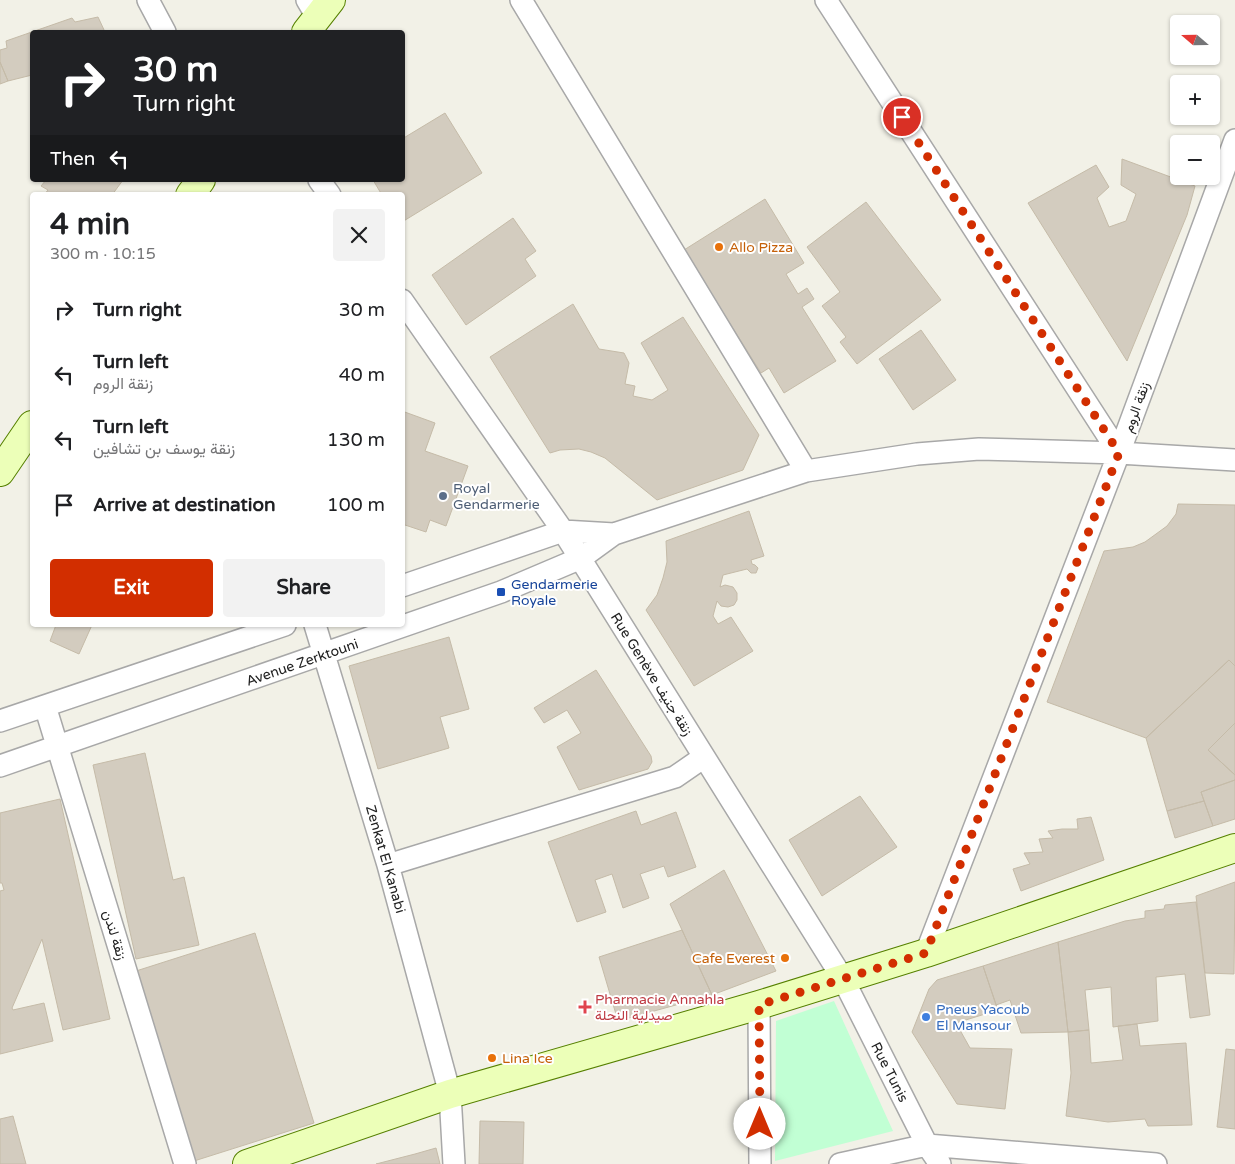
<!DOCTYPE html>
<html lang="en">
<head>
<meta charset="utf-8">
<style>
	:root { --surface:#fff; --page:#f2f2f2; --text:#202124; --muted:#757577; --accent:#d22e00 }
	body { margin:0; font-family:"Varela Round",Vazirmatn,sans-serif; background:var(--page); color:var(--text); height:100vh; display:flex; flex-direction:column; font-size:19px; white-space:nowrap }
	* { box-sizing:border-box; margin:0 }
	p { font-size:16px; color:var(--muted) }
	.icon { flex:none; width:28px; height:28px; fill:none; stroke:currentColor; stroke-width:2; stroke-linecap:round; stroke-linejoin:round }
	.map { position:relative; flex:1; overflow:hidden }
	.details { position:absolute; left:30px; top:192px; width:375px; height:435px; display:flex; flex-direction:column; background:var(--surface); border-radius:5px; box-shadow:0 1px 4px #0004 }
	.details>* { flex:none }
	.guide { position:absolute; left:30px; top:30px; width:375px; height:152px; border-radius:5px; box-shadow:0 1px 4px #0004; background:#202124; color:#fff; overflow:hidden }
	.needle { width:32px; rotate:290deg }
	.buttons { position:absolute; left:1170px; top:15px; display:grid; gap:10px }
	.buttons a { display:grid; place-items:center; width:50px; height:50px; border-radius:5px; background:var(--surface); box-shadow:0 1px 4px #0004; font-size:25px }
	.pin { position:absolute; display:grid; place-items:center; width:42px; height:42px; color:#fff; margin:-21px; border:2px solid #fff; border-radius:50%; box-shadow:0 1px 5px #0007 }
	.me { position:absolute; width:55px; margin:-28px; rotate:0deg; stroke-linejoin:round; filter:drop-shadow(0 0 4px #0008) }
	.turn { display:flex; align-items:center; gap:18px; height:105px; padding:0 20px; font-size:22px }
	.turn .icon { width:65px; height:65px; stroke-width:2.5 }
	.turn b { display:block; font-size:35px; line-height:42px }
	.then { display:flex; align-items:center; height:48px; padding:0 20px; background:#0003; gap:10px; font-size:19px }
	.round { display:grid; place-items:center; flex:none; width:52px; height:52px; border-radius:5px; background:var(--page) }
	.head { display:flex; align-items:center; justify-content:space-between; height:85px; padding:0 20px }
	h1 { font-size:30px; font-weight:700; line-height:38px }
	.cta { display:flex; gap:10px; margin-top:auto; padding:10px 20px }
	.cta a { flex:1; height:58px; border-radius:5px; background:var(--accent); color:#fff; font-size:20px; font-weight:700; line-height:58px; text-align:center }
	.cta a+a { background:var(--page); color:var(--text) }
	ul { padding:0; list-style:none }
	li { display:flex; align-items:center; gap:15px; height:65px; padding:0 20px }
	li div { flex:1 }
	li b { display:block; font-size:19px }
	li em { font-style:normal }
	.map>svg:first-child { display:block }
</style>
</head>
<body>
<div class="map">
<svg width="1235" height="1164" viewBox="0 0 1235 1164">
	<rect width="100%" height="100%" fill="#f2f1e7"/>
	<!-- park -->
	<path fill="#c1ffd4" d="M834,1001L893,1131L775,1161L776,1021Z"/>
	<!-- building -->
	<path fill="#d3ccbf" stroke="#c5bba8" d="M98,17L105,32H32V75L8,81L0,62V50L7,48L6,41L72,18L75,22Z
		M0,62L8,81L0,84Z
		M445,113L482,173L402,222V195H382L373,180H402V139Z
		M1122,159L1195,186L1187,215L1127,361L1028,203L1096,165L1109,187L1097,198L1109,227L1126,221L1136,194L1121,185Z
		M46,180H123L112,195H44L48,190L41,186Z
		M765,199L804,263L786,274L798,294L807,288L814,299L802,307L836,361L784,393L769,368L761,373L684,250Z
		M866,202L941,300L857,364L840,342L846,337L822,306L840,292L807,247Z
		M513,218L536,251L525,259L536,276L466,325L432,275Z
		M573,304L599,349L624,353L629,363L625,384L635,386L633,396L652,400L668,390L641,343L683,317L759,435L743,470L657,500L605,458L591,452L579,449L560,450L550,453L490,357Z
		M921,330L956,380L913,410L879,359Z
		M402,411L435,423L425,451L468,466L446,526L430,520L426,532L402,524Z
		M1178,504L1235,505V666L1229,660L1146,738L1047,702L1104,551L1133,547L1145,542L1167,526L1176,514Z
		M749,511L764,556L751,560L752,564L755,565L758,568L756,573H751L747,569L723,575L720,587L725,585L733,587L737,593V600L734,605L728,607L721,606L717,601L713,616L718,624L731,617L753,651L694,686L646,610L657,595L663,578L667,562L666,541Z
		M56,625H92L79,654L50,641Z
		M449,637L469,709L440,717L449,748L378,769L349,666Z
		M1229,660L1235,666V723L1208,750L1235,775V780L1201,792L1204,801L1167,811L1146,738Z
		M596,670L651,756L652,762L648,769L579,790L557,747L581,733L567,710L544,723L534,708Z
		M1235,723V775L1208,750Z
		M145,753L173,880L184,877L199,945L136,959L93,765Z
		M1235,780V819L1213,826L1201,792Z
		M860,796L897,847L822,896L789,840Z
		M60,799L110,1019L63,1030L42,939L12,1008L13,1010L44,1003L53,1041L0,1054V891L4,890L2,883H0V813Z
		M1204,801L1213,826L1175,838L1167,811Z
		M636,811L641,825L676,812L696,867L668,877L664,866L640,874L649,898L623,908L612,874L595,880L606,912L577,922L548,842Z
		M1091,817L1104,860L1021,891L1013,869L1030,864L1024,853L1043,852L1039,839L1053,838L1048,831L1062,829H1078L1077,819Z
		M724,870L776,971L712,995L670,904Z
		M1235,882L1234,974L1205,973L1196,896Z
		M1196,902L1210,1015L1190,1018L1185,974L1156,977L1158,1021L1113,1027L1111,987L1085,990L1089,1030L1068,1032L1058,942L1125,921L1145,918V911L1164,909L1165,905Z
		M682,930L712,995L618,1021L599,957Z
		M255,933L314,1123L194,1161L136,971Z
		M1058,942L1068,1032L1021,1033L1010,1000L996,1005L983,966Z
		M983,966L998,1010L956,1023L970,1048L1012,1049L1005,1109L957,1104L912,1032L929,989L937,980Z
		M1137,1024L1140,1046L1186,1043L1192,1125L1148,1126L1145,1119L1108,1122L1066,1116L1071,1073L1068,1032L1089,1030L1091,1063L1123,1060L1118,1026Z
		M1226,1049L1235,1050V1129L1217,1127Z
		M13,1116L26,1164H0V1119Z
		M480,1121L524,1122L523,1164H479Z
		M436,1148L440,1164H376L415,1154Z"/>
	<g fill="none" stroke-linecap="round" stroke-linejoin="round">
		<!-- street casing -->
		<g stroke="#a8a8a8" stroke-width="24">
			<path id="street" d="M148,0L165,32
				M307,0L317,17
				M521,0L806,471
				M826,0L1119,453
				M319,180L330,195
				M402,300L563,531L843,979L927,1145L940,1164
				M402,586L563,531L614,534
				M315,625L388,865L450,1094L454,1164
				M45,706L185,1164
				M0,721L285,625
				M0,766L501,592L581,558L614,534L806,471L917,454L979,449L1119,453L1235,460
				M388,865L675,777L704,757
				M926,953L1119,453L1235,140
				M759,1005L760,1164
				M840,1164L927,1145L1156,1164"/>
		</g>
		<!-- secondary casing -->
		<g stroke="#568000" stroke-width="30">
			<path id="secondary" d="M306,32L331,0
				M190,195L201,180
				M0,472L32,425
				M247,1164L450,1094L759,1005L926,953L1235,848"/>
		</g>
		<!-- street -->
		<use href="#street" stroke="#fff" stroke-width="21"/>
		<!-- secondary -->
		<use href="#secondary" stroke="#ecffb8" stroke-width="28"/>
	</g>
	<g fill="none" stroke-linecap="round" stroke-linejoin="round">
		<!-- route -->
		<path stroke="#d22e00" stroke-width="9" stroke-dasharray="0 16.2" d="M760,1124L759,1005L926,953L1119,453L902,117"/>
	</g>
	<!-- markers -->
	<g fill="#e8710a" stroke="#fff" stroke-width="2">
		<circle cx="719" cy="247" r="5"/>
		<circle cx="785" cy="958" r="5"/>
		<circle cx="492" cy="1058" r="5"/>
	</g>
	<circle fill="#5c6f8a" stroke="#fff" stroke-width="2" cx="443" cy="496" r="5"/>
	<rect fill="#1a4fb4" stroke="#fff" stroke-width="2" x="496" y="587" width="10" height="10" rx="2.5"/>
	<path fill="#e0444e" stroke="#fff" stroke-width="2" d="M582.5 999.5h5v5h5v5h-5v5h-5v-5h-5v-5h5z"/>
	<circle fill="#3f7fe0" stroke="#fff" stroke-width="2" cx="926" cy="1017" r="5"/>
	<g text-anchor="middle" stroke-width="4" stroke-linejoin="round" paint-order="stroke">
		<!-- food labels -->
		<g font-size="14" fill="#c56008" stroke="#fff" text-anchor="start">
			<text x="729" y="252">Allo Pizza</text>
			<text x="775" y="963" text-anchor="end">Cafe Everest</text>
			<text x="502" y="1063">Lina Ice</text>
		</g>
		<!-- street labels -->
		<g font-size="14" fill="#212121" stroke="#fff">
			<text transform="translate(1136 407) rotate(-70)" y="5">زنقة الروم</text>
			<text transform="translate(302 662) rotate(-19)" y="5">Avenue Zerktouni</text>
			<text transform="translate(652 674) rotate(58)" y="5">Rue Genève زنقة جنيف</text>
			<text transform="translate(386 859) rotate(74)" y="5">Zenkat El Kanabi</text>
			<text transform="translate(115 935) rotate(73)" y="5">زنقة لندن</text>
			<text transform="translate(890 1072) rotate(63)" y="5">Rue Tunis</text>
		</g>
		<!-- service labels -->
		<g font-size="14" fill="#4e5e75" stroke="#fff" text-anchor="start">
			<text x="453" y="493">Royal<tspan x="453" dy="16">Gendarmerie</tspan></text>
		</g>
		<!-- transit labels -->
		<g font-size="14" fill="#164399" stroke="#fff" text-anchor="start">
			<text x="511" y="589">Gendarmerie<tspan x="511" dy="16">Royale</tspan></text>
		</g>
		<!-- health labels -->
		<g font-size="14" fill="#be3a42" stroke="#fff" text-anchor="start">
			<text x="595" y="1004">Pharmacie Annahla<tspan x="595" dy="16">صيدلية النحلة</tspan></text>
		</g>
		<!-- shop labels -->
		<g font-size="14" fill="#366cbe" stroke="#fff" text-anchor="start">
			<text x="936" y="1014">Pneus Yacoub<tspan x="936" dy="16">El Mansour</tspan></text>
		</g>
	</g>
</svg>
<div class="buttons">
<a><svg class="needle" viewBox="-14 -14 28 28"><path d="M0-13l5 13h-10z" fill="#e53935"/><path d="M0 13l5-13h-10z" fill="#757577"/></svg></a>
<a>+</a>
<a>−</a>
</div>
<div class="pin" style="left:902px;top:117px;background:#d93025"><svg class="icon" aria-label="arrive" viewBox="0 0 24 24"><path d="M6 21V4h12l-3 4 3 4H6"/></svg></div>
<svg class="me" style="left:760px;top:1124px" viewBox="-20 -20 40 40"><circle r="19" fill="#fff"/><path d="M0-13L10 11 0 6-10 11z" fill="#d22e00"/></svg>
<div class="guide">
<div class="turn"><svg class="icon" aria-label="right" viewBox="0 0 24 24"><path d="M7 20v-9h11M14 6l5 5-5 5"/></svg><div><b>30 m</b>Turn right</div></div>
<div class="then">Then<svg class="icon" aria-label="left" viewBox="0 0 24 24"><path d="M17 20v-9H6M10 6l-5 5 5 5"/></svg></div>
</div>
<section class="details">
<div class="head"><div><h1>4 min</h1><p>300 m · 10:15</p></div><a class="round"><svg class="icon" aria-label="close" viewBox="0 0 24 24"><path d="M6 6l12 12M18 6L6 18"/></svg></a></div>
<ul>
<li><svg class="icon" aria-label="right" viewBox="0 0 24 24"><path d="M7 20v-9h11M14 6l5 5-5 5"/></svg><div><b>Turn right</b></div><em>30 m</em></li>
<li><svg class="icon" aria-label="left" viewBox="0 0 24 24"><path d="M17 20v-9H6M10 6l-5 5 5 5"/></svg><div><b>Turn left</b><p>زنقة الروم</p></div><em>40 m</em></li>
<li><svg class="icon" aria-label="left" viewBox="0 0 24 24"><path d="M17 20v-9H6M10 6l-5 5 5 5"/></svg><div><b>Turn left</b><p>زنقة يوسف بن تشافين</p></div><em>130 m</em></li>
<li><svg class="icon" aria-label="arrive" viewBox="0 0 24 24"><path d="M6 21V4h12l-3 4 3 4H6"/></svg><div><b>Arrive at destination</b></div><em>100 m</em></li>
</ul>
<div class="cta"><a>Exit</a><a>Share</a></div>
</section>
</div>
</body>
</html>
